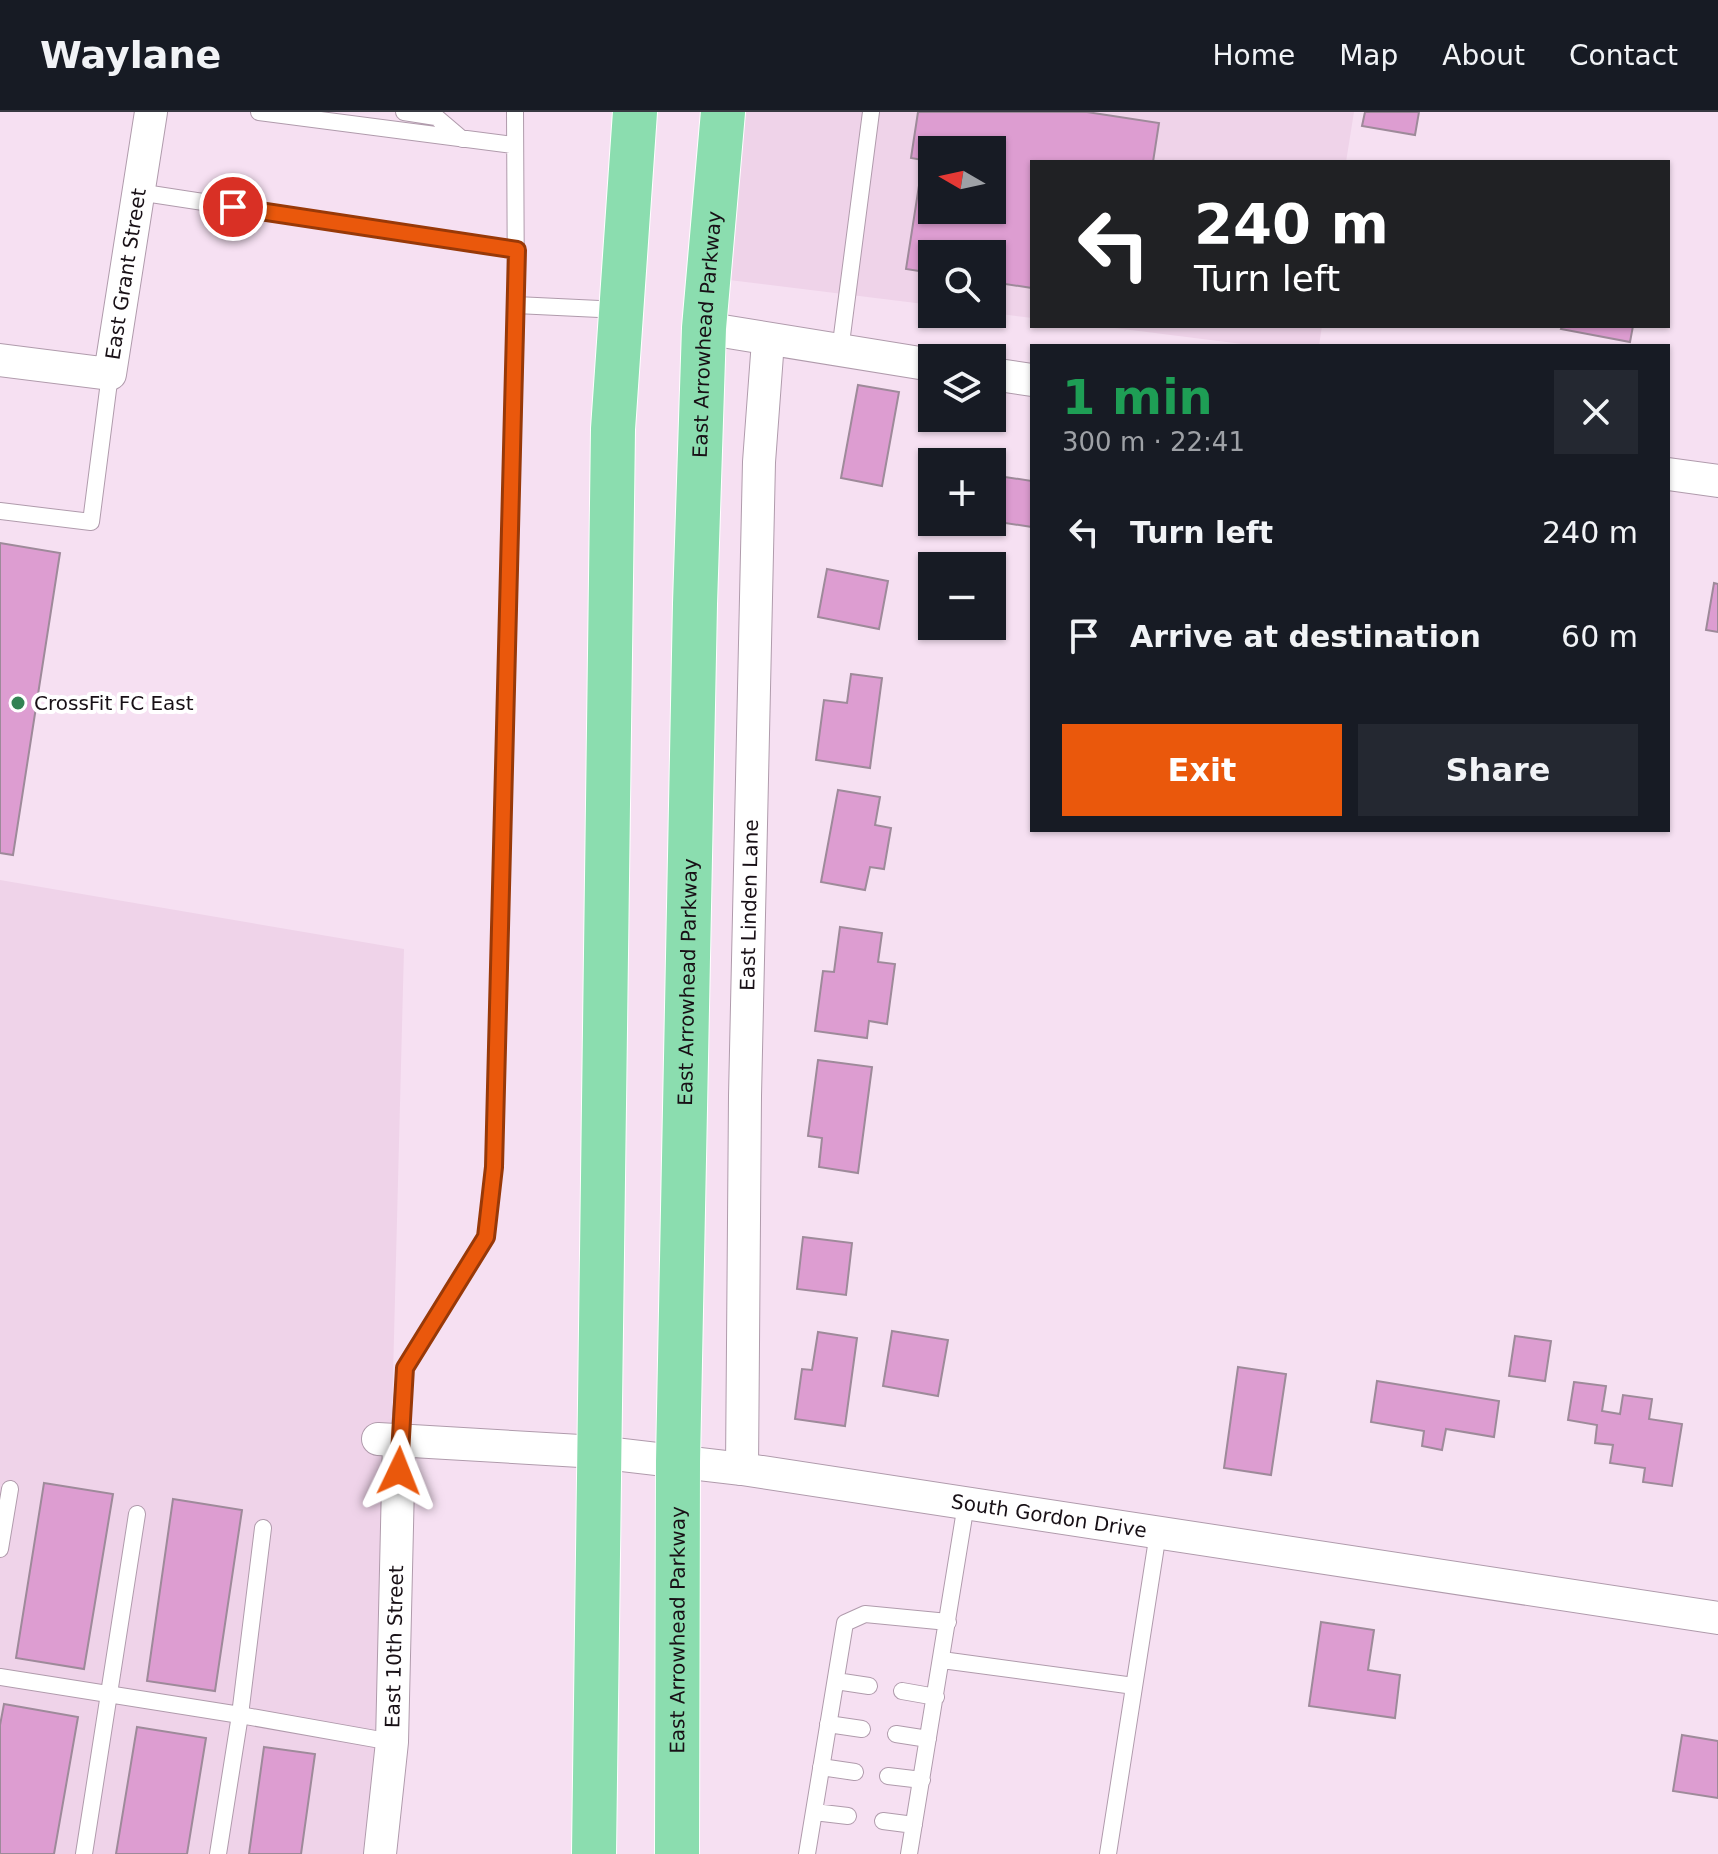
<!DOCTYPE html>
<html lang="en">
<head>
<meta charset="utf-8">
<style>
	:root { --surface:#171b24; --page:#242831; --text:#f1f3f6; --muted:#9ea1a6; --line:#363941; --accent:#ea580c }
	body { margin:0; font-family:"DejaVu Sans",sans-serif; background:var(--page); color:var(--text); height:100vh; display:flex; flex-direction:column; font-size:30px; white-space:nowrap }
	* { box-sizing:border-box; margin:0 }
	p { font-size:26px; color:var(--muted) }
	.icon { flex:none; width:44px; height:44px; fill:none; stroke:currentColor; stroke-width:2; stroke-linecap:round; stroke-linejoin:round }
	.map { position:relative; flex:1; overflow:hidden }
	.details { position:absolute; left:1030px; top:232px; width:640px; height:488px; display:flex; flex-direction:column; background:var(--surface); border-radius:0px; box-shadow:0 2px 6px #0004 }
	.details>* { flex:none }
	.banner { position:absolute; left:1030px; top:48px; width:640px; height:168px; border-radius:0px; box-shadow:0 2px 6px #0004; background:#202124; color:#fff; overflow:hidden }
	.needle { width:52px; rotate:279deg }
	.buttons { position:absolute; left:918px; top:24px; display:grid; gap:16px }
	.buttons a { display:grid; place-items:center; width:88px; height:88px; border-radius:0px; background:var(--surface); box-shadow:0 2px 6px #0004; font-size:40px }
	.pin { position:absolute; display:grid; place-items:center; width:68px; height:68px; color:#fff; margin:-34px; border:4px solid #fff; border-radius:50%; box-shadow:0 2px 8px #0007 }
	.me { position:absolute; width:88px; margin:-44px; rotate:2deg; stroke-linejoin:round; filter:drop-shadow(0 0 6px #0008) }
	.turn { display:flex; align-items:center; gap:28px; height:168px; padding:0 32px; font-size:36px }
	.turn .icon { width:104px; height:104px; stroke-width:2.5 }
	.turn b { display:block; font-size:56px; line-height:68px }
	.round { display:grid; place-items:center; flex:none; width:84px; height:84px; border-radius:0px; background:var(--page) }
	.head { display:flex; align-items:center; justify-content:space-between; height:136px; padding:0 32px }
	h1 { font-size:48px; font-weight:700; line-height:60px; color:#1e9e55 }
	.button { display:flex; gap:16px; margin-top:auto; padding:16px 32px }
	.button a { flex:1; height:92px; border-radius:0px; background:var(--accent); color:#fff; font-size:32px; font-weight:700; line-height:92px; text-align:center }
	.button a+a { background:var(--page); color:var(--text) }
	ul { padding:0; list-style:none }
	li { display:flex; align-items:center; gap:24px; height:104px; padding:0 32px }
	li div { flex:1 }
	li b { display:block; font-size:30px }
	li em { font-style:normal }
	header { display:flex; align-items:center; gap:48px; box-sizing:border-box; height:112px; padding:0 40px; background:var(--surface); border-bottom:2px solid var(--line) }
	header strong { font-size:38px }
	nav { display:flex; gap:44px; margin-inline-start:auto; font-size:28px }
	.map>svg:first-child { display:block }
</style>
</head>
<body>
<header>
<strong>Waylane</strong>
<nav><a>Home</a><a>Map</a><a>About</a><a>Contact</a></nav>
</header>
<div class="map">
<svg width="1718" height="1742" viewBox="0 0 1718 1742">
	<rect width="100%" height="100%" fill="#f6e0f2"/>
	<!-- built -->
	<path fill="#efd3e9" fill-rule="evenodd" d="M745,0H1354L1346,50H1032V206L992,201V142H932V193L721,167ZM932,38H992V98H932Z
		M1099,214H1322L1319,234H1258Z
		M0,768L404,837L384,1613L372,1742H0Z"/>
	<!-- building -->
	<path fill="#dd9dd1" stroke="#9e8a9a" stroke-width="2" fill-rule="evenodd" d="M918,0H1087L1159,11L1153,50H1032V176L992,170V142H932V161L906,157L923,48L911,46ZM932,38H992V98H932Z
		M1365,0H1419L1415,23L1362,14Z
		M1562,214H1633L1630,230L1561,217Z
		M858,273L899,280L882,374L841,366Z
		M992,363L1032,369V415L992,409Z
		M0,431L60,441L13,743L0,741Z
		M827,457L888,469L879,517L818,505Z
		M1714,471L1718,472V520L1706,518Z
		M851,562L882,566L870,656L816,648L824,588L847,591Z
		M838,678L880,685L875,713L891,716L884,757L870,755L865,778L821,770Z
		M840,815L882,821L878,850L895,852L887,912L869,909L867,926L815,919L823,859L834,860Z
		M818,948L872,955L858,1061L819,1055L822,1026L808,1024Z
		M803,1125L852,1131L846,1183L797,1177Z
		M892,1219L948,1228L938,1284L883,1274Z
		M818,1220L857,1226L845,1314L795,1307L802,1257L812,1258Z
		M1515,1224L1551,1229L1545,1269L1509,1264Z
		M1238,1255L1286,1262L1271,1363L1224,1356Z
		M1377,1269L1499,1289L1494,1325L1446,1317L1442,1338L1422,1334L1424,1319L1371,1310Z
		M1574,1270L1606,1274L1602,1299L1620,1302L1623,1283L1652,1287L1649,1307L1682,1312L1672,1374L1643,1370L1645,1356L1610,1351L1613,1333L1595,1331L1597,1313L1568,1308Z
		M44,1371L113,1382L84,1557L16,1546Z
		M173,1387L242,1398L215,1579L147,1569Z
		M1321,1510L1374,1518L1368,1558L1400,1563L1395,1606L1309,1594Z
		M4,1592L78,1605L54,1742H0V1613Z
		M137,1615L206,1626L187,1742H116Z
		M1682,1623L1718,1629V1686L1673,1679Z
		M264,1635L315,1642L301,1742H249Z"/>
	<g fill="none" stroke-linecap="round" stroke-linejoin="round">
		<!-- lane casing -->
		<g stroke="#b09bac" stroke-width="18">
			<path id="lane" d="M259,0L513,33
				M404,0L436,5L462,27
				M515,0L516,193L620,198
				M138,80L517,138
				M840,239L871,0
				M0,399L91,410L110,262
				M399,1329L405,1256L486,1125L494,1055L516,193
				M0,1437L10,1377
				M942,1548L1134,1574
				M0,1565L240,1603L263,1416
				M836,1569L869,1574
				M902,1579L936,1585
				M828,1612L862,1617
				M896,1622L928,1627
				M821,1655L855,1660
				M888,1664L922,1668
				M814,1700L848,1704
				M883,1709L914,1713
				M84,1742L137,1402
				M218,1742L240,1603L392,1630
				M807,1742L845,1511L865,1502L948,1510
				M909,1742L966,1392
				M1108,1742L1158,1421"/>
		</g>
		<!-- street casing -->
		<g stroke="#b09bac" stroke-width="34">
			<g id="street">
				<path d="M704,216L932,253"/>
				<path id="s1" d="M0,248L110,262L151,0"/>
				<path d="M992,262L1032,268"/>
				<path d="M1668,362L1718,369"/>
				<path id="s2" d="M378,1327L597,1340L742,1357L1718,1506"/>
				<path id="s3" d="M742,1357L745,984L759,350L768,229"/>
				<path id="s4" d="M380,1742L392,1630L399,1329"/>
			</g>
		</g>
		<!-- primary casing -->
		<g stroke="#fff" stroke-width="46">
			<g id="primary">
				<path d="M594,1742L613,317L635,0"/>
				<path id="s5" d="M677,1742L678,1350L695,492L704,216L723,0"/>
			</g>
		</g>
		<!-- lane -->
		<use href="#lane" stroke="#fff" stroke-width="16"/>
		<!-- street -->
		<use href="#street" stroke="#fff" stroke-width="32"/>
		<!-- primary -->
		<use href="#primary" stroke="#8bddaf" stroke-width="44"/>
	</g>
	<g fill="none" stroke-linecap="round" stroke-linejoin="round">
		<!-- route casing -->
		<g stroke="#983908" stroke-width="20">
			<path id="route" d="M233,95L517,138L494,1055L486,1125L405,1256L399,1359"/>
		</g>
		<!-- route -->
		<use href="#route" stroke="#ea580c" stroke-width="14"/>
	</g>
	<!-- markers -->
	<circle fill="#328253" stroke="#fff" stroke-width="3" cx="18" cy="591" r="8"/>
	<g text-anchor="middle" stroke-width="8" stroke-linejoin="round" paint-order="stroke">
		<!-- street labels -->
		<g font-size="20" fill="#181016" stroke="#fff">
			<text dy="7" stroke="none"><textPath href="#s1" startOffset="212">East Grant Street</textPath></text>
			<text dy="7" stroke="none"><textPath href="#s5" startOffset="1520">East Arrowhead Parkway</textPath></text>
			<text dy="7" stroke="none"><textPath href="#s3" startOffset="564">East Linden Lane</textPath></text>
			<text dy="7" stroke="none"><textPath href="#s5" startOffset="872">East Arrowhead Parkway</textPath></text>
			<text dy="7" stroke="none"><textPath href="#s2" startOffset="676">South Gordon Drive</textPath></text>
			<text dy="7" stroke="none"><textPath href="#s5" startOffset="224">East Arrowhead Parkway</textPath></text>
			<text dy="7" stroke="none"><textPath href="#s4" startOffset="208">East 10th Street</textPath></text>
		</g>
		<!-- poi labels -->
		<g font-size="20" fill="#181016" stroke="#fff" text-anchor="start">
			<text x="34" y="598">CrossFit FC East</text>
		</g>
	</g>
</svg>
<div class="buttons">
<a><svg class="needle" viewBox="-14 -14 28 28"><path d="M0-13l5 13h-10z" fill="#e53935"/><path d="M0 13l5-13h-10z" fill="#9ea1a6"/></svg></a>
<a><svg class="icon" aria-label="search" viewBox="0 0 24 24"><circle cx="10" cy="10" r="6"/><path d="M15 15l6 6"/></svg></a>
<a><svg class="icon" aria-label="layers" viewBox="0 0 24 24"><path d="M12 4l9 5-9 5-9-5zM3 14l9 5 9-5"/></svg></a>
<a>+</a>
<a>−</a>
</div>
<div class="pin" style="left:233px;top:95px;background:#d93025"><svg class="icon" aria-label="arrive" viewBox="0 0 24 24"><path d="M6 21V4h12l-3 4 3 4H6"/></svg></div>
<svg class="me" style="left:399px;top:1359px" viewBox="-20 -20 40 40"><path d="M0-17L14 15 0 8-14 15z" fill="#ea580c" stroke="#fff" stroke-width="4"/></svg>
<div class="banner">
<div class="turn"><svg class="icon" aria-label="left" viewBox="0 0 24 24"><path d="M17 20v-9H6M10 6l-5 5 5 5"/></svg><div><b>240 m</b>Turn left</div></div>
</div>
<section class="details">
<div class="head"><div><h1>1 min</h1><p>300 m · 22:41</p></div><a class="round"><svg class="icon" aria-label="close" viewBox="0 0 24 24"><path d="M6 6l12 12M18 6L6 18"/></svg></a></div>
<ul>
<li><svg class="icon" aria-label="left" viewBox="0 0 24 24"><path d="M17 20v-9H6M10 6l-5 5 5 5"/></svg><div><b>Turn left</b></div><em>240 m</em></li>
<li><svg class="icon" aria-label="arrive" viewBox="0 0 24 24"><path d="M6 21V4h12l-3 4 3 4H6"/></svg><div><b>Arrive at destination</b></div><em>60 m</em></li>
</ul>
<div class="button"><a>Exit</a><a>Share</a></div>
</section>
</div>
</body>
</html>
